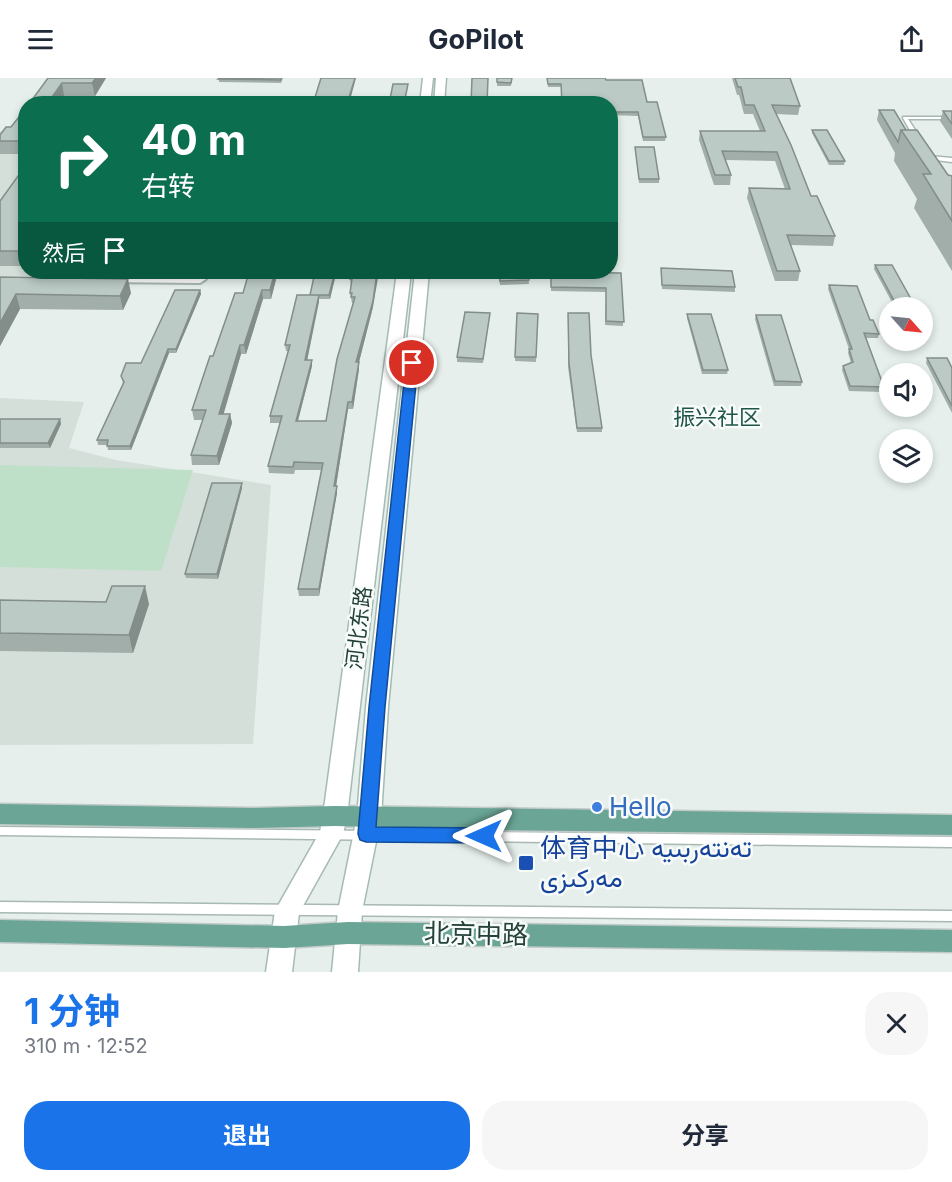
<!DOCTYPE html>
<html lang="zh">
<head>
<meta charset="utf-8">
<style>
	:root { --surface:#fff; --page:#f6f6f7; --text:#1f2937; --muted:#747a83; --accent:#1a73e8 }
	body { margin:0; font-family:Inter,Vazirmatn,"Noto Sans SC",sans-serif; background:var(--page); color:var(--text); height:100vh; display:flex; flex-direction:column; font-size:22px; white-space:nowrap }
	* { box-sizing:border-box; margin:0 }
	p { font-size:20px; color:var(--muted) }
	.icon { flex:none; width:33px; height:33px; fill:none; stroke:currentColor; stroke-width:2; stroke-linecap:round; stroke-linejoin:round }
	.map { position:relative; height:894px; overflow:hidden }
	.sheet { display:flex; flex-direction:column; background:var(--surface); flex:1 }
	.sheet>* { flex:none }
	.hud { position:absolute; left:18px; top:18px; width:600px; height:183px; border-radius:24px; box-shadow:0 3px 9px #0003; background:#0b6e4f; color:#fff; overflow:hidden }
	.needle { width:39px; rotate:117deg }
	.controls { position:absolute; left:879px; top:219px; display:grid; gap:12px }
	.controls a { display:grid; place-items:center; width:54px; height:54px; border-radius:50%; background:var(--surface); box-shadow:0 3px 9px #0003; font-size:30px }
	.pin { position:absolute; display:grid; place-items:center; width:51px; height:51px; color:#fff; margin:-26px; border:3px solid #fff; border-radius:50%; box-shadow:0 2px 6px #0007 }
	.me { position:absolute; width:66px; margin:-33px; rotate:270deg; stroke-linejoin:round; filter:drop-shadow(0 0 4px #0008) }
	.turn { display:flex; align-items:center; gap:21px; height:126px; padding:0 24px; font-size:27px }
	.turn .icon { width:78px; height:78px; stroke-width:2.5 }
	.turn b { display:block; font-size:42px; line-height:51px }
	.then { display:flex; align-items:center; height:57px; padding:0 24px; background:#0003; gap:12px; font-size:22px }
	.round { display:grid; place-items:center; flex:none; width:63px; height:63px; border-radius:24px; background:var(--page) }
	.overview { display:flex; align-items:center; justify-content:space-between; height:102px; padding:0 24px }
	h1 { font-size:36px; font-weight:700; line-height:45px; color:var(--accent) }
	.primary-button { display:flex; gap:12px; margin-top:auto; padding:12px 24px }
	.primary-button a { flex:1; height:69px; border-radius:24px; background:var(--accent); color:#fff; font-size:24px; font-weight:700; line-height:69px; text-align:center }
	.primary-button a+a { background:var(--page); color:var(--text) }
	header { display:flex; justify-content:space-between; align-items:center; height:78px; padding:0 24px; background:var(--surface); font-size:27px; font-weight:700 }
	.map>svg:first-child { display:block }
</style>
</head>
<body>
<header><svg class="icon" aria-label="menu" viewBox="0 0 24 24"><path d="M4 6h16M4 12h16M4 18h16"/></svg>GoPilot<svg class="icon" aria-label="share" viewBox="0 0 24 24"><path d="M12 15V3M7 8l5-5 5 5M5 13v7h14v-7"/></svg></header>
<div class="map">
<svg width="952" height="894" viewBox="0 0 952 894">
	<rect width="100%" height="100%" fill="#e6efeb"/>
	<!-- built -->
	<path fill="#d4dfda" d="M0,53H25L26,194H217L215,198H0Z
		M0,320L84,324L69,370L116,382L271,407L253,666L0,667Z"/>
	<!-- green -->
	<path fill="#bfe0c8" d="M0,387L193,392L161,493L0,489Z"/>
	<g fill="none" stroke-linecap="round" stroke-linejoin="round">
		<!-- lane casing -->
		<g stroke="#a8b8b2" stroke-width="3">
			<path id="lane" d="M903,39H952V41H908L921,61L918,63L915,61L903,40Z
				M929,78L952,80V84L927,81L926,80Z
				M0,749L952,759V769L0,757Z
				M0,824L952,833V843L0,834Z"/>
		</g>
		<!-- street casing -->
		<g stroke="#a8b8b2" stroke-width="4">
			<path id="street" d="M106,197H200L206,201L200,205L102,204L100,201Z"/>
		</g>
		<!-- secondary casing -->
		<g stroke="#a4bbb3" stroke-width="3">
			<path id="secondary" d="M423,0H433L430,26H420Z
				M436,0H446L444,26H434Z
				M397,194H411L347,738L343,756L299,835L292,894H266L275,833L320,754L323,738Z
				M415,194H429L388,629L381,739L362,833L358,894H332L338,833L357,739L366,629Z"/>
		</g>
		<!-- primary casing -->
		<g stroke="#c2cac8" stroke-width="3">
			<path id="primary" d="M0,726L252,730L335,728L952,737V757L487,752L335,748L252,750L0,746Z
				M0,842L284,848L348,844L952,852V874L348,866L284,870L0,864Z"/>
		</g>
		<!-- lane -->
		<use href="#lane" fill="#fff" fill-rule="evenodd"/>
		<!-- street -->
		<use href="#street" fill="#fff" fill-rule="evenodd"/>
		<!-- secondary -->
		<use href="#secondary" fill="#fff" fill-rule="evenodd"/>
		<!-- primary -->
		<use href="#primary" fill="#6aa596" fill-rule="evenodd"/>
	</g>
	<!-- wall -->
	<path fill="#a1aea9" d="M48,0H106L95,18H64Z
		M219,0H283L281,5L219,4Z
		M512,0L511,8H497V4Z
		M547,0H605L606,2L647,24L666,59L665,63H643L638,38L610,37V26L561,9H548Z
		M732,0H790L800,28L798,37L776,36L811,118L835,158L833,168L790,167L800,193L798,203H775L747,120L749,110L785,111L775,83L726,82L731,97L730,107H714L699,62L700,53H760L753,36H744L739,17H737Z
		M26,30V76H0V57L11,49Z
		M879,32L906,52L948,97L952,98V193L914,130L917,121L894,83L895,75L877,42Z
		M943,33H952V61L940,43Z
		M812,52L845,83L844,87H829L812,55Z
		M635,69L659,101V105H639Z
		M26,87V188H0V123Z
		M875,187L916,230H895L874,191Z
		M661,190L735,209V214L662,211Z
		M249,194H278L271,221H263L246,276H241L223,336H230L232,345L219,387H192L191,377L203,342H194L192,332L213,278L243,215Z
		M352,194L373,229L359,284V291L353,331H348L336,408H337V415L319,518H299L298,511L321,392H295L294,396L269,395L268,388L280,345H270V338L288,273H286L285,267L310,217L336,196L330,221H319L307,282H312V288L298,343H326L353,225H352L350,215L351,207L350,201Z
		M498,194H528L529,206L500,207Z
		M551,194L621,195L623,248L605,247L606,214L551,213Z
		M0,199L131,215L123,232L20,231L0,268Z
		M829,207L870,242L879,256L878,260H866L884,309L883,314L849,313L842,292L843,288L851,285L848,275L849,271L828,211Z
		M200,212L201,216L176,275H169L131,372H108L107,367H98L97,362L123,305L121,298L141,285Z
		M490,235L483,285L457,284V279Z
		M517,235L538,236L536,284L515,283Z
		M568,235L591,277L602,350V354H577L568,289Z
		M687,236L728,292L727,296H702L687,240Z
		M756,237L802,304L801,308H774L755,241Z
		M922,242L926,249L925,253H922Z
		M927,280L952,290V335L926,285Z
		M0,341H60L61,346L50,370H0Z
		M242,405V410L218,501L186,500L185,496Z
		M0,522L149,526L133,575L0,573Z"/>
	<!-- shaded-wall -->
	<path fill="#838d89" d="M96,0H106L95,18L92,5Z
		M355,0H356L349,26H347Z
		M62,5L64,18L59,26H47Z
		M275,194H278L271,221L270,212Z
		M335,194L336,196L330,221L329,217Z
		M377,194H379L373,229L359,284V291L353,331L352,324L356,284Z
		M128,201L131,215L123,232L120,218Z
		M200,212L201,216L176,275V271Z
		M262,212L263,221L246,276L244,267Z
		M16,216L20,231L0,268V245Z
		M319,217V224L306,288L305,282Z
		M240,267L241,276L221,345L219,336Z
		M168,271L169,275L131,372L130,368Z
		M312,282V288L296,350V343Z
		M348,324V331L335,415L334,408Z
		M230,336L232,345L219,387L217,378Z
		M60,341L61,346L50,370L48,365Z
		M242,405V410L218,501L217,496Z
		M337,408V415L319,518V511Z
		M145,508L149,526L133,575L129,557Z"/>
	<!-- building -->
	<path fill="#bbcac4" stroke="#838d89" stroke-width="1.5" d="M48,0H96L92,5H62L47,26H29Z
		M219,0H281V2L218,1Z
		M321,0H355L347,26H313Z
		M472,0H488L487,26H471Z
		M497,0H512L511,5L497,4Z
		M547,0H605L606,2H642L647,24H657L666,59H643L638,34H610V26H562L561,6H548Z
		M735,0H790L800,28L772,27L791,67L811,118H817L835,158L787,157L800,193H777L749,110L790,111L777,74L722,73L731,97H715L700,53H765L754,27H745L741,9H738Z
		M393,6H408L404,26H389Z
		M26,30V63H0V57L6,49H11Z
		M879,32H894L906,52H901L898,64Z
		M943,33H952V46Z
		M812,52H827L845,83H829Z
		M901,52H917L948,97L952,98V143L923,96H931Z
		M635,69H654L659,101H639Z
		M26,87V142L24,145H26V173H0V123Z
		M875,187H892L916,230H898Z
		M661,190L732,193L735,209L662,207Z
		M249,194H275L270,212H262L244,267H240L219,336H230L217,378L191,377L206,332H192L210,278H213L235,215H243Z
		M315,194H335L329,217H310Z
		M352,194H377L373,223L356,284H359L352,324H348L334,408H337L319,511H298L323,385L294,384L293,389L268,388L282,338H270L290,267H285L297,217H319L305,282H312L296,343H326L337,281L355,219H351L352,215H350L352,201H350Z
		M499,194H528L529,202L500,203Z
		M551,194L621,195L624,244L606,243V210L551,209Z
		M0,199L128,201L120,218L16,216L0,245Z
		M829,207L857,208L870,242H873L879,256L864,255L884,309L850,308L843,288L853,284L849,271H852Z
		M175,212H200L176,271H168L130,368H107L108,362H97L124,304L121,298L126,285H141Z
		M465,234L490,235L483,281L457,279Z
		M517,235L538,236L536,279H515Z
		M568,235H589L591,277L602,350H577L569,285Z
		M687,236H711L728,292H703Z
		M756,237H781L802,304L775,303Z
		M922,242L926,249H922Z
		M927,280H947L952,290V328Z
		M0,341H60L48,365H0Z
		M212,405H242L217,496H185Z
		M112,508H145L129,557L0,555V522L106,524Z"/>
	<!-- route -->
	<path fill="#1a73e8" stroke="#114b97" stroke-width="1.5" d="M412,282L418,285L385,629L376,749L484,750L490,752L493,758L490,763L484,765L366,764L360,762L358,756L369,629L406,285Z"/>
	<!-- markers -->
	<circle fill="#3f7fe0" stroke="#f7fbf9" stroke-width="2" cx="597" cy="729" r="6"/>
	<rect fill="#1a4fb4" stroke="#f7fbf9" stroke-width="2" x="518" y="777" width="16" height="16" rx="3"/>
	<g text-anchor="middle" stroke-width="5" stroke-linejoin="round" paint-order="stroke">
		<!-- street labels -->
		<g font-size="21" fill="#24423a" stroke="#f7fbf9">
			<text transform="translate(359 550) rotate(-83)" y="7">河北东路</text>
		</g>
		<!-- neighbourhood labels -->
		<g font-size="22" fill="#1f5548" stroke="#f7fbf9">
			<text x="717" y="347">振兴社区</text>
		</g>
		<!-- near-shop labels -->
		<g font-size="26" fill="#366cbe" stroke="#f7fbf9" text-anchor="start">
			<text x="609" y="738">Hello</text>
		</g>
		<!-- near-transit labels -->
		<g font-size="26" fill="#164399" stroke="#f7fbf9" text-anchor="start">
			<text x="540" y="779">体育中心 تەنتەربىيە<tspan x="540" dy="30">مەركىزى</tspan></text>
		</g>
		<!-- near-street labels -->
		<g font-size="26" fill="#24423a" stroke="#f7fbf9">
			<text transform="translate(476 856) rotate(1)" y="9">北京中路</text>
		</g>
	</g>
</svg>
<div class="controls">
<a><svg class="needle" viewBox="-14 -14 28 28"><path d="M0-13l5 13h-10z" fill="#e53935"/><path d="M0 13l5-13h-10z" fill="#747a83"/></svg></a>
<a><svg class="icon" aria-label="sound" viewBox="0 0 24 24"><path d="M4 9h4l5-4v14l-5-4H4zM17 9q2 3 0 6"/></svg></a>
<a><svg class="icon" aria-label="layers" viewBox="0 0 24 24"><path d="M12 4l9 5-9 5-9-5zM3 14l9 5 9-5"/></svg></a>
</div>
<div class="pin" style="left:412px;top:285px;background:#d93025"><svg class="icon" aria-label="arrive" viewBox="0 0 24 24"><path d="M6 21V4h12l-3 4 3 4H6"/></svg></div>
<svg class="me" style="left:484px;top:758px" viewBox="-20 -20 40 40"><path d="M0-17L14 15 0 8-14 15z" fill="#1a73e8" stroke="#fff" stroke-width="4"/></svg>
<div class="hud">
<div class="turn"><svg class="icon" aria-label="right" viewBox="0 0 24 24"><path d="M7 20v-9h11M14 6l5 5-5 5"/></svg><div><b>40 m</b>右转</div></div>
<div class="then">然后<svg class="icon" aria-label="arrive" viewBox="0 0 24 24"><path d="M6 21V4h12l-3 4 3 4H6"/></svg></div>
</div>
</div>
<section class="sheet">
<div class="overview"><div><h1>1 分钟</h1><p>310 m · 12:52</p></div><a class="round"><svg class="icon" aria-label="close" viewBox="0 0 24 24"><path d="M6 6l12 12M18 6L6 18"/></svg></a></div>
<div class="primary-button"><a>退出</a><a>分享</a></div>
</section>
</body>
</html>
